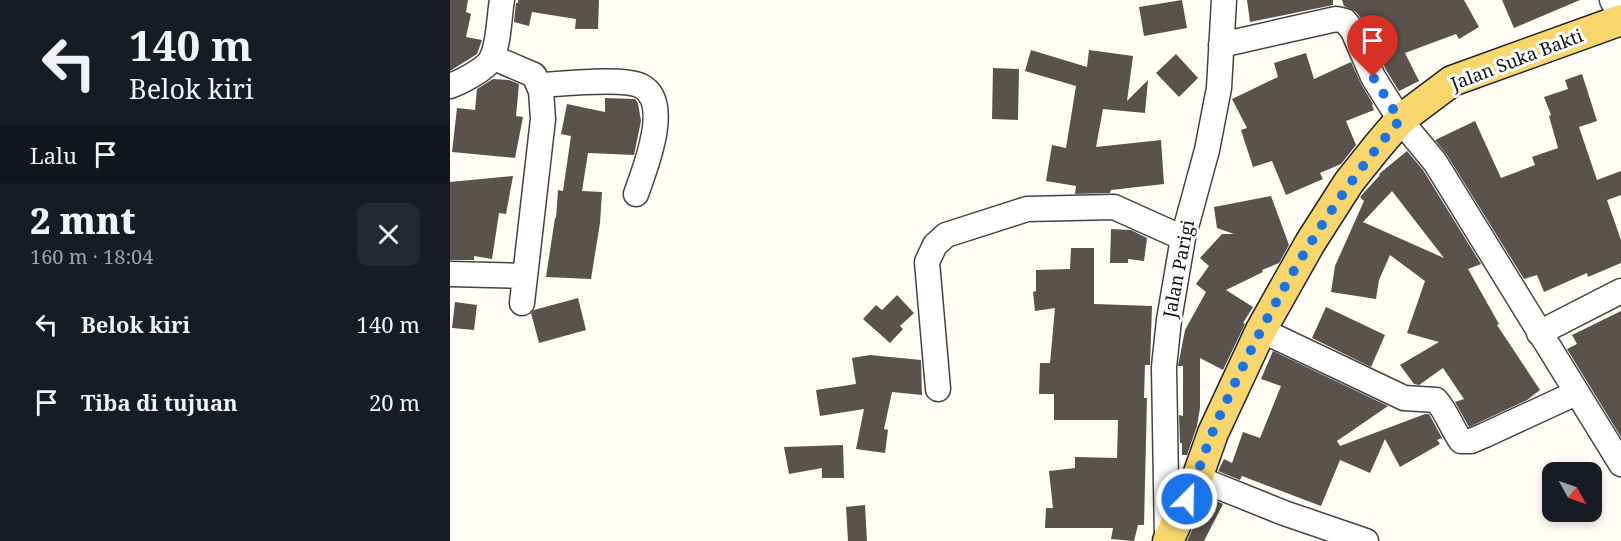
<!DOCTYPE html>
<html lang="id">
<head>
<meta charset="utf-8">
<style>
	:root { --surface:#171b24; --page:#242831; --text:#f1f3f6; --muted:#9ea1a6 }
	body { margin:0; font-family:"Noto Serif",serif; background:var(--page); color:var(--text); height:100vh; display:flex; flex-direction:column; font-size:22px; white-space:nowrap }
	* { box-sizing:border-box; margin:0 }
	p { font-size:20px; color:var(--muted) }
	.icon { flex:none; width:33px; height:33px; fill:none; stroke:currentColor; stroke-width:2; stroke-linecap:round; stroke-linejoin:round }
	.map { position:relative; flex:1; overflow:hidden }
	.panel { display:flex; flex-direction:column; background:var(--surface); width:450px }
	.panel>* { flex:none }
	.top-card { background:#171b24; color:var(--text); overflow:hidden }
	.needle { width:39px; rotate:130deg }
	.controls { position:absolute; left:1092px; top:462px; display:grid; gap:12px }
	.controls a { display:grid; place-items:center; width:60px; height:60px; border-radius:12px; background:var(--surface); box-shadow:0 3px 9px #0003; font-size:30px }
	.pin { position:absolute; display:grid; place-items:center; width:51px; height:51px; color:#fff; margin:-62px -26px; border-radius:50% 50% 50% 0; rotate:-45deg; box-shadow:0 0 6px #0007 }
	.pin .icon { rotate:45deg }
	.me { position:absolute; width:66px; margin:-33px; rotate:23deg; stroke-linejoin:round; filter:drop-shadow(0 0 4px #0008) }
	.turn { display:flex; align-items:center; gap:21px; height:126px; padding:0 30px; font-size:27px }
	.turn .icon { width:78px; height:78px; stroke-width:2.5 }
	.turn b { display:block; font-size:42px; line-height:51px }
	.then { display:flex; align-items:center; height:57px; padding:0 30px; background:#0003; gap:12px; font-size:22px }
	.round { display:grid; place-items:center; flex:none; width:63px; height:63px; border-radius:12px; background:var(--page) }
	.headline { display:flex; align-items:center; justify-content:space-between; height:102px; padding:0 30px }
	h1 { font-size:36px; font-weight:800; line-height:45px }
	ul { padding:0; list-style:none }
	li { display:flex; align-items:center; gap:18px; height:78px; padding:0 30px }
	li div { flex:1 }
	li b { display:block; font-size:22px }
	li em { font-style:normal }
	main { display:flex; flex:1; min-height:0 }
	.map>svg:first-child { display:block }
</style>
</head>
<body>
<main>
<section class="panel">
<div class="top-card">
<div class="turn"><svg class="icon" aria-label="left" viewBox="0 0 24 24"><path d="M17 20v-9H6M10 6l-5 5 5 5"/></svg><div><b>140 m</b>Belok kiri</div></div>
<div class="then">Lalu<svg class="icon" aria-label="arrive" viewBox="0 0 24 24"><path d="M6 21V4h12l-3 4 3 4H6"/></svg></div>
</div>
<div class="headline"><div><h1>2 mnt</h1><p>160 m · 18:04</p></div><a class="round"><svg class="icon" aria-label="close" viewBox="0 0 24 24"><path d="M6 6l12 12M18 6L6 18"/></svg></a></div>
<ul>
<li><svg class="icon" aria-label="left" viewBox="0 0 24 24"><path d="M17 20v-9H6M10 6l-5 5 5 5"/></svg><div><b>Belok kiri</b></div><em>140 m</em></li>
<li><svg class="icon" aria-label="arrive" viewBox="0 0 24 24"><path d="M6 21V4h12l-3 4 3 4H6"/></svg><div><b>Tiba di tujuan</b></div><em>20 m</em></li>
</ul>
</section>
<div class="map">
<svg width="1171" height="541" viewBox="0 0 1171 541">
	<rect width="100%" height="100%" fill="#fffdf5"/>
	<!-- building -->
	<path fill="#5a524d" fill-rule="evenodd" d="M0,0H18L16,12L21,14L16,37L32,40L27,54L0,71Z
		M68,0H149L148,29H125L126,19L82,12L79,26L64,22L66,3H68Z
		M732,0L737,28L694,36L689,7Z
		M797,0H883V5L800,22Z
		M892,0H1014L1029,27L1009,39L1006,34L955,53L969,81L949,91L936,70L914,22L906,12L894,6Z
		M1052,0H1130L1064,28Z
		M581,50L637,67L639,50L683,56L677,101L698,80L695,113L653,109L646,147L711,140L714,184L661,190L660,193L625,194L626,186L596,181L602,145L616,148L626,86L575,71Z
		M856,53L864,79L901,62L911,84L923,104L922,105L924,110L896,121L906,145L891,164L870,173L873,179L836,195L822,161L803,167L791,130L797,128L782,99L828,77L824,63Z
		M726,54L748,78L729,97L706,73Z
		M543,68L569,69L568,120L542,119Z
		M1132,74L1147,121L1129,127L1147,180L1171,171V195L1157,200L1171,240V263L1138,277L1137,273L1094,292L1087,275L1074,279L997,155L985,140L1025,121L1051,178L1085,165L1082,157L1108,148L1099,116L1101,115L1094,97L1118,89L1115,80Z
		M43,79L59,80L69,84L66,116L73,117L65,158L2,152L7,108L25,110L27,89Z
		M155,98L185,99L188,103L191,121L184,155L138,153L132,191L152,192L150,223L141,279L96,277L105,218H106L108,190L113,191L121,136L111,134L117,104L155,112Z
		M957,151L973,170L1031,264L1018,269L1049,324L1047,325L1090,390L1077,400L1019,427L1005,402L1014,399L993,368L969,385L964,384L950,365L989,342L957,333L975,281L940,255L929,280L926,299L881,292L885,266L914,201L910,197L930,175L929,174ZM942,191L994,258L913,222Z
		M63,176L56,214L49,213L42,259L24,256V260H0V182Z
		M821,196L839,245L829,263L812,270L813,272L776,290L803,307L793,323L795,324L773,370L750,358V408L747,426L737,455H732V443H730L729,415L733,416V366H728L735,330L756,292L746,284L759,266L750,258L772,234H784L767,228L764,207Z
		M661,229L681,230L697,238L694,261L678,259V263H660Z
		M621,248H644V304L702,306L700,365H695L694,398H697L694,525H688L684,541L661,539L663,528H595L596,508H603L599,471L625,468V457L667,458L668,420H604V394H589L590,363H600L605,308L585,311L583,292L586,291V270L620,269Z
		M447,295L464,313L450,326L453,329L440,343L413,319L426,305L432,310Z
		M128,298L136,330L89,343L81,313L84,310Z
		M5,302L27,305L24,330L2,328Z
		M876,307L935,335L921,367L862,338Z
		M1171,311V437L1117,349L1127,344L1122,335Z
		M823,351L938,406L887,441L890,446L975,414H979L992,438L987,440L990,444L950,467L935,439L920,473L890,460L871,506L792,476L790,480L768,471L774,459L782,463L793,432L810,438L831,386L811,379Z
		M420,355L471,360L472,395L442,392L434,429L438,430L435,453L406,449L414,409L370,416L366,390L406,384L402,358Z
		M393,445L394,478H372V468L339,474L334,447Z
		M757,497L773,504L754,541H737Z
		M415,505L417,541H398L396,507Z"/>
	<g fill="none" stroke-linecap="round" stroke-linejoin="round">
		<!-- minor casing -->
		<g stroke="#444" stroke-width="27">
			<path id="minor" d="M1162,0L1171,18
				M771,45L886,19L895,21L903,31L923,77L950,120L985,162L1171,464
				M42,57L84,75L91,91L93,119L72,303
				M90,85C112,84 173,77 191,86C223,102 194,171 186,194
				M0,86C11,82 34,70 40,61C49,48 49,16 52,0
				M0,274L75,276
				M811,330L954,398L986,400C997,412 1001,427 1011,441H1021L1035,435L1126,393
				M1089,333L1171,291
				M488,389L477,262L485,245L496,235L577,209L664,207L733,238
				M747,478L834,513L916,541
				M717,541L714,367L719,320L733,238L757,150L769,88L774,0"/>
		</g>
		<!-- major casing -->
		<g stroke="#222" stroke-width="33">
			<path id="major" d="M718,541L747,478L763,433L811,330L860,243L899,182L927,147L950,120L1002,81L1171,20"/>
		</g>
		<!-- minor -->
		<use href="#minor" stroke="#fff" stroke-width="24"/>
		<!-- major -->
		<use href="#major" stroke="#f9d66b" stroke-width="30"/>
	</g>
	<g fill="none" stroke-linecap="round" stroke-linejoin="round">
		<!-- route -->
		<path stroke="#1a73e8" stroke-width="10" stroke-dasharray="0 18" d="M737,499C747,477 754,453 763,431C812,320 871,212 950,120L923,77"/>
	</g>
	<g text-anchor="middle" stroke-width="6" stroke-linejoin="round" paint-order="stroke">
		<!-- street labels -->
		<g font-size="18" fill="#111" stroke="#fff">
			<text transform="translate(1067 60) rotate(-21)" y="6">Jalan Suka Bakti</text>
			<text transform="translate(729 269) rotate(-79)" y="6">Jalan Parigi</text>
		</g>
	</g>
</svg>
<div class="controls">
<a><svg class="needle" viewBox="-14 -14 28 28"><path d="M0-13l5 13h-10z" fill="#e53935"/><path d="M0 13l5-13h-10z" fill="#9ea1a6"/></svg></a>
</div>
<div class="pin" style="left:923px;top:77px;background:#d93025"><svg class="icon" aria-label="arrive" viewBox="0 0 24 24"><path d="M6 21V4h12l-3 4 3 4H6"/></svg></div>
<svg class="me" style="left:737px;top:499px" viewBox="-20 -20 40 40"><circle r="17" fill="#1a73e8" stroke="#fff" stroke-width="3"/><path d="M0-11L8 9 0 5-8 9z" fill="#fff"/></svg>
</div>
</main>
</body>
</html>
